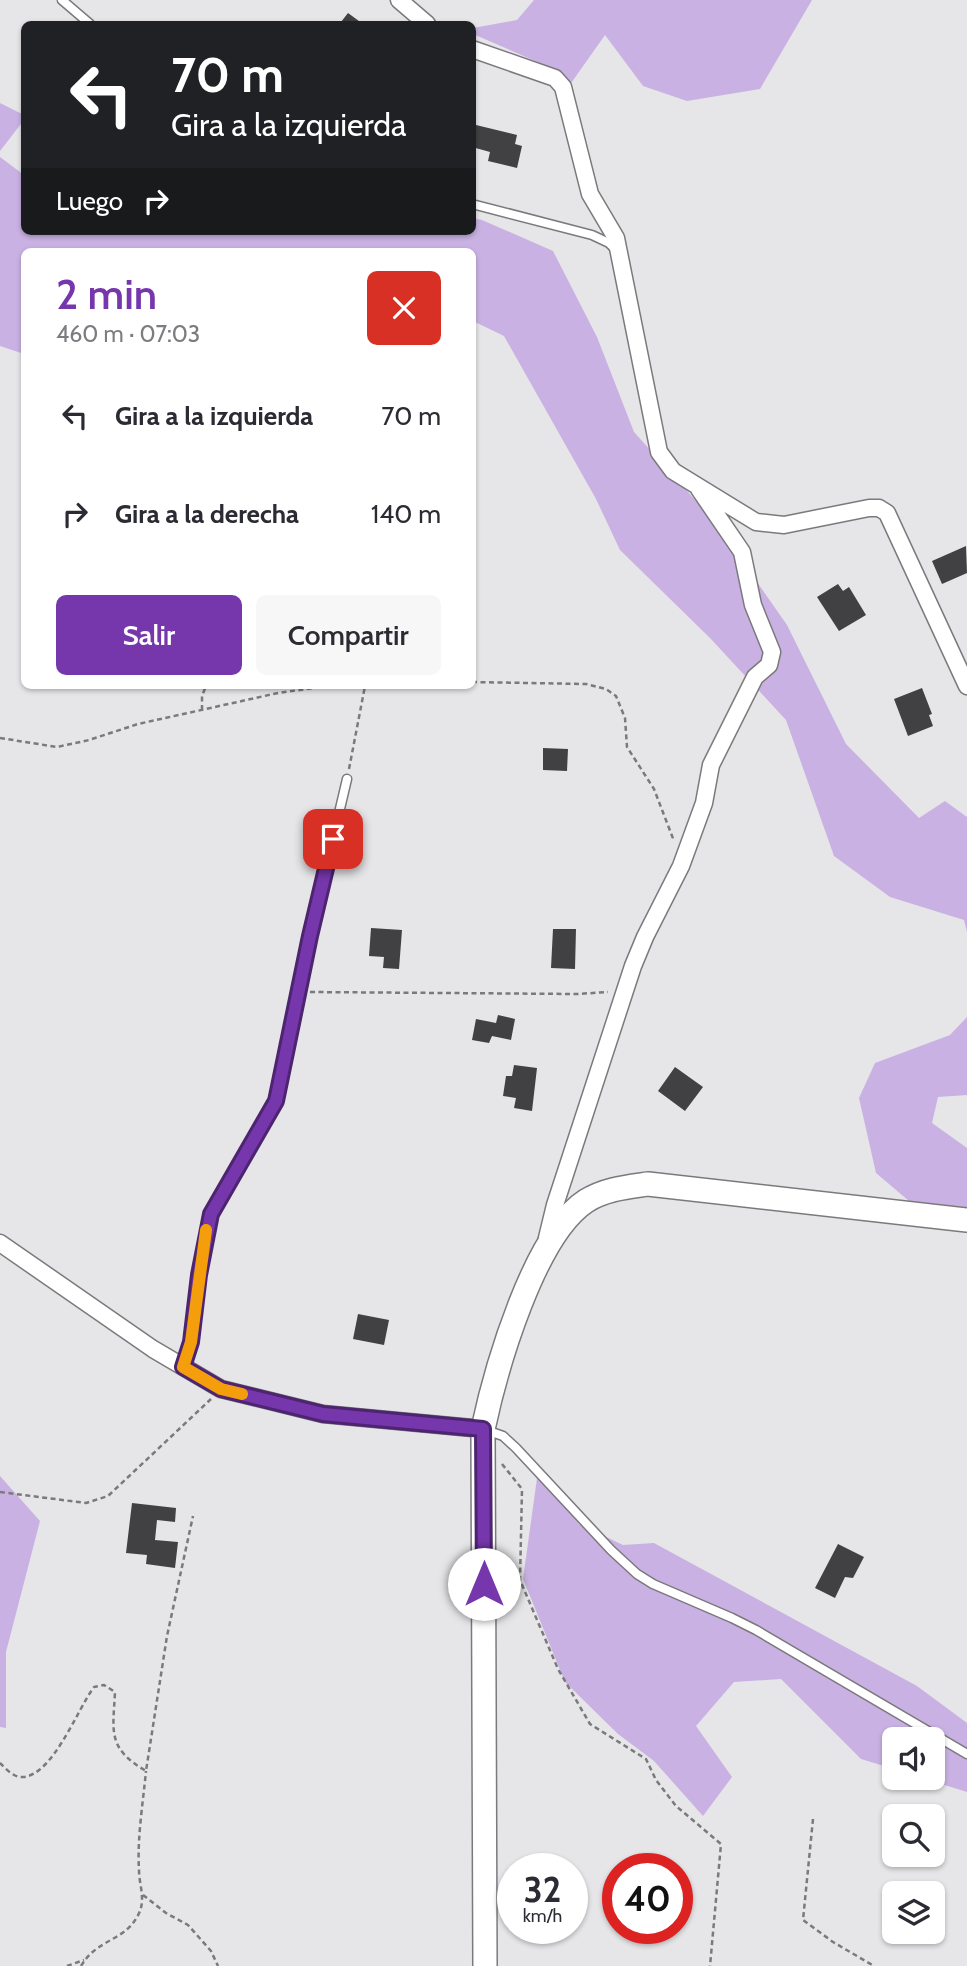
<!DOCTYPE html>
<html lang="es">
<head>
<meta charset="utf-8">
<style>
	:root { --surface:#fff; --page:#f7f7f7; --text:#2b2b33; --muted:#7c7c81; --accent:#7737ac }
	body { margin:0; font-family:Cabin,sans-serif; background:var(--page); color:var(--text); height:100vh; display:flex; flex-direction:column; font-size:26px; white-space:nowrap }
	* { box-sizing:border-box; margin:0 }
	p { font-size:23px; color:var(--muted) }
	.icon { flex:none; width:38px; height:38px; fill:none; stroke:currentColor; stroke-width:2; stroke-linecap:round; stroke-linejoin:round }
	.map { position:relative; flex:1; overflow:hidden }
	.details { position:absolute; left:21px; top:248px; width:455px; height:441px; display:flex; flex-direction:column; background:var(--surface); border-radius:10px; box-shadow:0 2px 5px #0004 }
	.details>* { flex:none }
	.top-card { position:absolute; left:21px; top:21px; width:455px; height:214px; border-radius:10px; box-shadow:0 2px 5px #0004; background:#202124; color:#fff; overflow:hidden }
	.tools { position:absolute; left:882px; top:1727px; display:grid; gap:14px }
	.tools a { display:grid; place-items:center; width:63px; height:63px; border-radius:10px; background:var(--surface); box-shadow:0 2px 5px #0004; font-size:35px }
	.speed { position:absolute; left:497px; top:1853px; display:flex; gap:14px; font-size:35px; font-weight:700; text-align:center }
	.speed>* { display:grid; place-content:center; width:91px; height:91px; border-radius:50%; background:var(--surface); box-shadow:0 2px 5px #0004; line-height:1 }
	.speed small { font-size:18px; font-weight:400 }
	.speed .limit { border:10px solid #d22; background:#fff; color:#111 }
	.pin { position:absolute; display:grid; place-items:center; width:60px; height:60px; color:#fff; margin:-30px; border-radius:14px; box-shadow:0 4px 10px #0006 }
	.me { position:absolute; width:77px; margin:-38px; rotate:0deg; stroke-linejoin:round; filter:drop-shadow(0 0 5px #0008) }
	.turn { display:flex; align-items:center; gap:24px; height:147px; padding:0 35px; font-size:32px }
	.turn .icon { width:91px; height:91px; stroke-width:2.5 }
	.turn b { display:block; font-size:49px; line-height:60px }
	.then { display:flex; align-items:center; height:66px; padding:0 35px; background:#0003; gap:14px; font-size:26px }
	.round { display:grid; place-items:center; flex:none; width:74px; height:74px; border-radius:10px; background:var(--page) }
	.summary { display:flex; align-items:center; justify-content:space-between; height:119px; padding:0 35px }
	h1 { font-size:42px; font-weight:600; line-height:52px; color:var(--accent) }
	.action { display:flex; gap:14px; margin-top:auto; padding:14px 35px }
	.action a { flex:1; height:80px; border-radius:10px; background:var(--accent); color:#fff; font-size:28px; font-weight:600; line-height:80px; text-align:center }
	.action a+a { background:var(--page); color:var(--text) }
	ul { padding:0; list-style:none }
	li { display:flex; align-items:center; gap:21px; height:98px; padding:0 35px }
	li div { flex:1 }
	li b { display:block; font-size:26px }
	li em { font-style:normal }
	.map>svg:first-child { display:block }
</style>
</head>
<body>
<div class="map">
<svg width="967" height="1966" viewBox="0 0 967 1966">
	<rect width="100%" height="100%" fill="#e6e5e8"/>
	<!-- green -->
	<path fill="#c9b2e3" d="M534,0H812L760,89L687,101L643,86L605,35L569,86L542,64L473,34V28L517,20Z
		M0,103L24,115V120L0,151Z
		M0,157L24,175V231H95L111,234L129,231H472L473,218L482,220L553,251L597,337L634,432L715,522L787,625L846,744L919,818L945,801L967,817V932L964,920L890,897L834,856L786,720L710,638L620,550L596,499L504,336L473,321L472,252H24V354L0,346Z
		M967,1017V1095L938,1097L932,1123L967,1148V1233L909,1201L876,1173L859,1098L875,1063L950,1035Z
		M538,1471L579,1524L623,1545L654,1543L917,1686L967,1723V1792L922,1778H933V1740H894V1769L861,1759L781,1679L734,1682L696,1726L732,1777L703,1816L654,1761L618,1734L565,1682L523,1579Z
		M0,1476L40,1521L6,1652V1728L0,1727Z"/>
	<!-- building -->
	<path fill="#414042" d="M348,13L363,24H344L341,22Z
		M476,125L517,135L515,144L522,146L517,168L488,161L490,152L472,147Z
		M966,546L967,573L942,584L932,561Z
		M838,584L843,591L849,587L866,615L839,631L817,597Z
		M922,688L932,714L929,715L933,726L908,736L894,699Z
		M543,748L568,749L567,771L543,770Z
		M371,928L402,930L399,969L383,968L384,957L369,956Z
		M553,929H576L575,969L551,968Z
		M498,1015L515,1019L511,1040L492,1036L489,1043L472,1040L476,1019L496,1023Z
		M514,1065L537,1068L532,1111L514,1108L516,1098L503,1096L506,1076H512Z
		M675,1067L703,1087L685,1111L658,1091Z
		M358,1314L389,1320L384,1345L353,1339Z
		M132,1503L176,1508L175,1522L157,1520L155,1540L178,1542L175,1568L146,1564L147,1555L126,1553Z
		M838,1544L864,1557L853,1578L845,1577L835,1598L815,1588Z"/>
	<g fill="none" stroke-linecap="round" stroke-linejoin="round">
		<!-- lane casing -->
		<g stroke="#7b797c" stroke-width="11">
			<path id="lane" d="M62,0L90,24
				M472,204L592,235L609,243L616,250
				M183,1367L191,1342L199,1275L211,1214L276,1101L310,936L347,779
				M486,1430L503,1436L516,1448L611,1550L637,1574L653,1584L732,1618L756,1630L967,1754"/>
		</g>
		<!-- street casing -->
		<g stroke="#7b797c" stroke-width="19">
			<path id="street" d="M399,0L427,24
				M472,49L555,78L563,87L590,194L616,238L659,452L673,471L756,522L784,525L869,508H879L887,513L967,686
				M547,1238L555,1205L633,966L645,937L681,866L704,803L711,765L755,677L769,665L772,652L753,605L742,552L699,489
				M0,1243L153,1349L221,1389L323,1414L483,1429"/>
		</g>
		<!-- secondary casing -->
		<g stroke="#7b797c" stroke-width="26">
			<path id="secondary" d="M485,1966L483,1429C496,1368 534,1235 586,1201C605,1189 627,1187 648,1184L967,1220"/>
		</g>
		<!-- path -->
		<path stroke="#7a797b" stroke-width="2.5" stroke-dasharray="5 3.5" stroke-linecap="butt" d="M472,682L586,684L606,689L616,696L625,718L627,747L654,789L674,841
			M202,710V696L206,686
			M0,738L57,747L89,740L138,724L278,693L328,686
			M349,769L365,686
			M310,992L577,994L608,992
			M502,1464L522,1489L520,1580L558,1669L590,1724L646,1759L656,1780L676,1806L721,1844L710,1966
			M0,1492L86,1503L108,1496L211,1399
			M0,1763C6,1769 14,1778 23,1777C53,1775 77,1710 94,1687L104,1685L115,1692C113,1732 107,1748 146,1771L167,1636L193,1516
			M813,1819L803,1920L833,1942L874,1966
			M143,1895L166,1913L188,1925L211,1951L218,1966
			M67,1966L84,1960
			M81,1966C97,1939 124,1941 137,1917C147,1901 139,1886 139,1870C137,1838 143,1803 146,1771"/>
		<!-- lane -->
		<use href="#lane" stroke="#fff" stroke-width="8"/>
		<!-- street -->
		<use href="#street" stroke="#fff" stroke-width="16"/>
		<!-- secondary -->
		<use href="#secondary" stroke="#fff" stroke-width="23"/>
	</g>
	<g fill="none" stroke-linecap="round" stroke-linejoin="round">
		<!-- route casing -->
		<g stroke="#4d2470" stroke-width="18">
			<path id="route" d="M333,839L310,936L276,1101L211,1214L199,1275L191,1342L183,1367L221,1389L323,1414L483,1429L484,1584"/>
		</g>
		<!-- route -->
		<use href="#route" stroke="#7737ac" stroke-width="12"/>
		<!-- slow -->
		<path stroke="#f59e0b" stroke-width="12" d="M206,1230L191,1342L183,1367L221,1389L242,1394"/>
	</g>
</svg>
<div class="tools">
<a><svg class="icon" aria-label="sound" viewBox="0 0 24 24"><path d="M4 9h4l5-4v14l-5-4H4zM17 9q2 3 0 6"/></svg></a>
<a><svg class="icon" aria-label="search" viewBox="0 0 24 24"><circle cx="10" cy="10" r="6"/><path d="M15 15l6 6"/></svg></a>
<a><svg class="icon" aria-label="layers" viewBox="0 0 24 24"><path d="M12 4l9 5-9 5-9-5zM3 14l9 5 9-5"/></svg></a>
</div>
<div class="speed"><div>32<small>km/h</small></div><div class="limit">40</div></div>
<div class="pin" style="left:333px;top:839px;background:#d93025"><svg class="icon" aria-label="arrive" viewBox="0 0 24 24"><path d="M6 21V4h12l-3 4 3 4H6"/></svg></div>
<svg class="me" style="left:484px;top:1584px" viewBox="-20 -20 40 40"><circle r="19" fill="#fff"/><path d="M0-13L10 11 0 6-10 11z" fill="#7737ac"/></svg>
<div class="top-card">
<div class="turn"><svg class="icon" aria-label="left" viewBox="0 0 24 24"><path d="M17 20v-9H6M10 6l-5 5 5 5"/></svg><div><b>70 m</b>Gira a la izquierda</div></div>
<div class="then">Luego<svg class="icon" aria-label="right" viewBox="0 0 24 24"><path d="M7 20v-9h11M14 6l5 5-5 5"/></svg></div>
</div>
<section class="details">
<div class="summary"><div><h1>2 min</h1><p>460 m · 07:03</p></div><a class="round" style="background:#d93025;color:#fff"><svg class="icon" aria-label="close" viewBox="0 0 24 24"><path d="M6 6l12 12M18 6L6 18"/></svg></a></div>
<ul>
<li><svg class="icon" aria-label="left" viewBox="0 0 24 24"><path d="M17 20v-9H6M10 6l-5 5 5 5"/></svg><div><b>Gira a la izquierda</b></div><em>70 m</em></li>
<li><svg class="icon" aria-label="right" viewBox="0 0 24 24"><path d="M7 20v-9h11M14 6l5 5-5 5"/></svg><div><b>Gira a la derecha</b></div><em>140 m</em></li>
</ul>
<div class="action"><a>Salir</a><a>Compartir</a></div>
</section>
</div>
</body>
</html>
